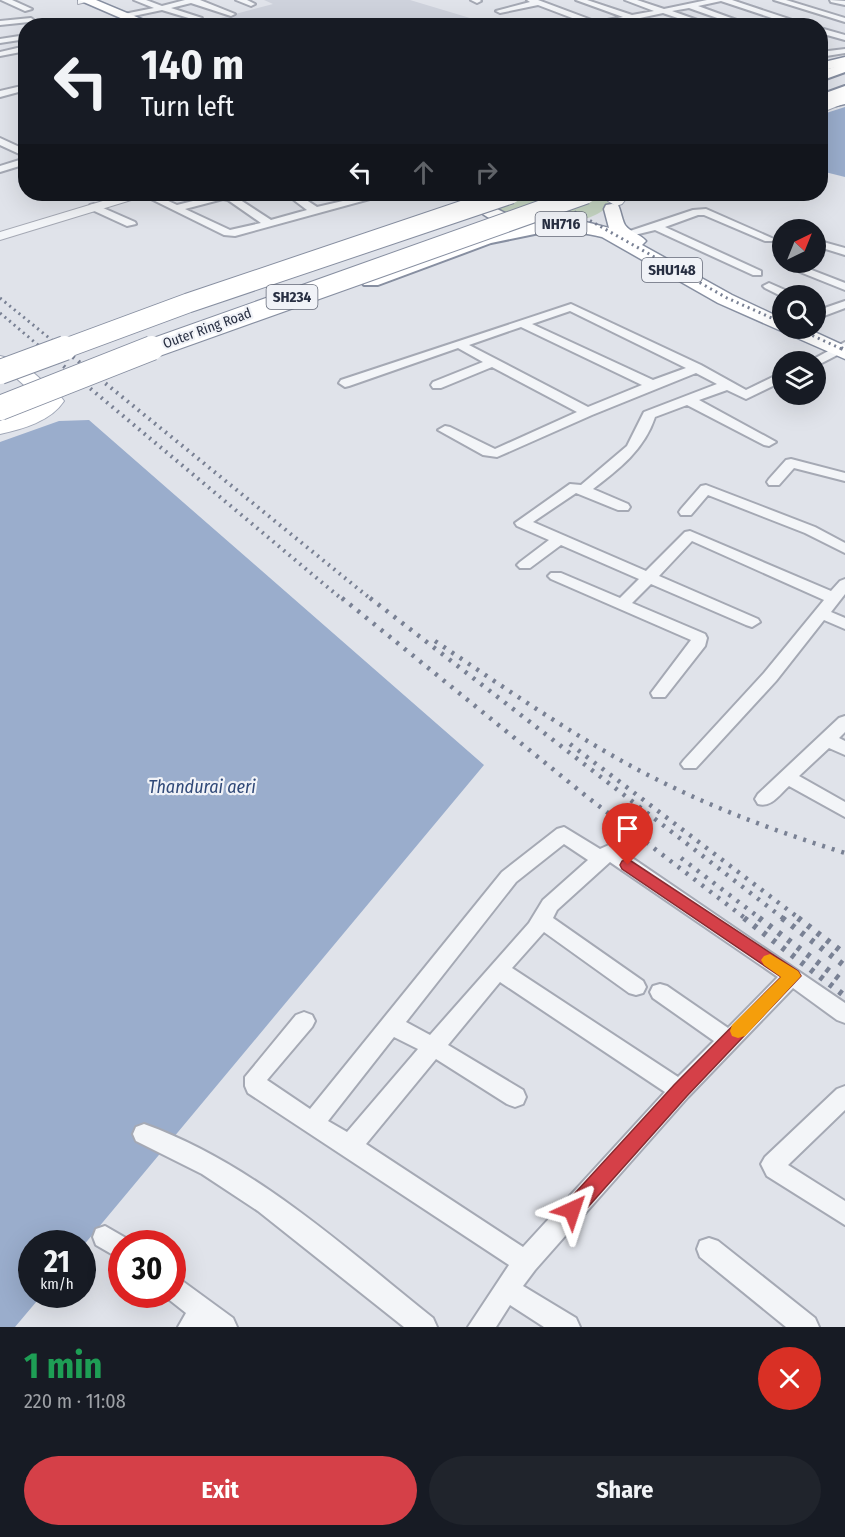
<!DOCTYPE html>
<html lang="en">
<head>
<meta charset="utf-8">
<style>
	:root { --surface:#171b24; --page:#20242c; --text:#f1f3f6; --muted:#9ea1a6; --accent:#d54048 }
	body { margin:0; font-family:"Fira Sans Condensed",sans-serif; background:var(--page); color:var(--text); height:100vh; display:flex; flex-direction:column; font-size:22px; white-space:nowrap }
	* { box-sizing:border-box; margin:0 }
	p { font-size:20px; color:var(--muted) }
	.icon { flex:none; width:33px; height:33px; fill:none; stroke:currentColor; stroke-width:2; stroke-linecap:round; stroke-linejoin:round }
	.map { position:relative; height:1327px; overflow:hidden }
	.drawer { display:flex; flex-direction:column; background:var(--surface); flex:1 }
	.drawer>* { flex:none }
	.guide { position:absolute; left:18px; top:18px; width:810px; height:183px; border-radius:24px; box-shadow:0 6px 24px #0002; background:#171b24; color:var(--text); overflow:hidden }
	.needle { width:39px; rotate:43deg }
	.tools { position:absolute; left:772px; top:219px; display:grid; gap:12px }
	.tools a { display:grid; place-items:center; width:54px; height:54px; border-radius:50%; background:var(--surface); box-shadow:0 6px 24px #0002; font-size:30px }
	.speed { position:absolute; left:18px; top:1230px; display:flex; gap:12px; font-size:30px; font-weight:700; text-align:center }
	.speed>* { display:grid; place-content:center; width:78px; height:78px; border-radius:50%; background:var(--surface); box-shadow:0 6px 24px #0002; line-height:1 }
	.speed small { font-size:15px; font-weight:400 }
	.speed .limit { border:9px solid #d22; background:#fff; color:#111 }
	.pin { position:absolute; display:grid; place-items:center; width:51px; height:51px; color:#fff; margin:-62px -26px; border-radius:50% 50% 50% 0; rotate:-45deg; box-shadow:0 0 6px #0007 }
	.pin .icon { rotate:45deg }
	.me { position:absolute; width:66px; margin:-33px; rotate:42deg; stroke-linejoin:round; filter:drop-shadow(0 0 4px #0008) }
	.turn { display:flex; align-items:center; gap:21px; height:126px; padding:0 24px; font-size:27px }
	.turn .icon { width:78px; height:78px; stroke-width:2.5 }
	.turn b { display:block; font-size:42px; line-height:51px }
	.lanes { display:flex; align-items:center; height:57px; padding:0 24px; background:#0003; justify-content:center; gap:30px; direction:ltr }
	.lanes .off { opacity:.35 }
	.round { display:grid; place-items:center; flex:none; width:63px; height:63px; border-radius:32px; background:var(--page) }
	.summary { display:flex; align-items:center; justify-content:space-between; height:102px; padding:0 24px }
	h1 { font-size:36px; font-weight:700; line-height:45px; color:#1e9e55 }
	.primary-button { display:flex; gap:12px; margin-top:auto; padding:12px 24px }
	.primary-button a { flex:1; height:69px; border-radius:36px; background:var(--accent); color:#fff; font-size:24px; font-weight:700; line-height:69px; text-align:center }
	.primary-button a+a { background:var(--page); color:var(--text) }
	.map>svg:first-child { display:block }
</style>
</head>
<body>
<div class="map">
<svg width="845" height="1327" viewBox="0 0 845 1327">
	<rect width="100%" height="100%" fill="#e0e3ea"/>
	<!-- built -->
	<path fill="#ced2dc" d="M264,0H410L490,24L190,26L273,4Z"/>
	<!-- green -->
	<path fill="#c4d4c1" d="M484,194H609L611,203C589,229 541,224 512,216C508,215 502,214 499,212C493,208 488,199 484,194Z"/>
	<!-- water -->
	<path fill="#9aadcc" d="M845,107V177L821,171L820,115Z
		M89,420L484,765L83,1246L82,1244H32V1294L42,1295L15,1327H0V442L59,421Z"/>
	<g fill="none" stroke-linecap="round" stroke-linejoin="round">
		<!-- minor casing -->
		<g stroke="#a5a9b4" stroke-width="4">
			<path id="minor" d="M1,0H12L32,9L25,11Z
				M134,0H146L162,6L185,0H200L235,14L231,16L191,3L171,8L202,18V22L162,10L124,18V14L154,8Z
				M236,0H247L255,4L251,6Z
				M471,0H480L481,1L477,3Z
				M527,0H538L597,22L623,17L576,0H587L632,15L654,11L625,0H637L664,9L707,0H732L810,26H796L721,1L698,6L753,26H740L689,8L672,11L714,26H701L663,13L603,26H585L588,24L538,5L500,13L496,11L530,2Z
				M774,0H786L845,18V22Z
				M830,0L845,1V5L831,2Z
				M31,18L42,26H33L29,22L0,25V21Z
				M129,19L133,21L132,23L110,26Z
				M820,28L845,35V40L820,33Z
				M26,35V39L0,43V39Z
				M26,46V51L0,56V52Z
				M845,49V53L820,57V52Z
				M26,85V90L0,97V91Z
				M0,138L26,150V157L0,145Z
				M26,158V164L0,172V166Z
				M96,194H108L120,201L111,203Z
				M141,194H153L177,205L221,194H231L271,220L307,210L286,194H297L317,207L373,194H388L235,236L224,235ZM223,199L228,200L261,223L230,230L185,209Z
				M94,204L135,222L136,224L127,226L90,209V205Z
				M706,209L774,239L773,241H765L704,215H698L665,227L761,271V275H753L655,230L626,237L621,234L693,210Z
				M816,240L845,248V255L816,246Z
				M804,267L845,283V290L800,272V268Z
				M769,283L794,294L795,296L783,297L765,288L763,286Z
				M845,301V308L816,319V311Z
				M571,304L701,365L746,390L783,372V381L746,399L727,390L699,400L776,442L769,446L764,445L687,405L655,417C644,450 619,469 593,489L628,504L630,507L628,510H618L576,493L533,522L646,571L685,532L690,531L831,591L840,581L845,579V594L831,612L845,618V629L824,620L776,681L696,768H684L681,764L684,760L764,673L824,600L692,541L659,576L758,619L760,622L752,627L746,625L651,584L632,603L705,634L707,638L705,646L665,697H653L651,693L691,640L551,579L548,576L551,573H561L620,598L639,579L561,545L530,568H520L517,565L520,562L549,540L517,526L515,523L570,484L581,485L627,446L644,412L717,384L696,373L592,415L497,457L483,455L438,430L445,426L450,427L495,449L577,412L492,367L441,388H433L431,385L433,382L483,362L458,348L349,386L345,387L339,383L341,380ZM570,311L686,368L653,380L532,324ZM521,327L642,385L588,407L469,345Z
				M845,342V351L818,365H816V362H808Z
				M791,459L845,473V481L794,468L779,485H769L767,482L769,479L786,460Z
				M706,485L815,527L845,543V553L805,533L708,495L691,515H681L679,512L681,509L701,486Z
				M845,716V732L839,738L845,741V755L829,748L799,776L845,802V817L789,786C779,795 771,808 758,804L755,799L758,794L839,718Z
				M564,827L600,849L609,845L616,847L845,1003V1023L837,1020L793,988L688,1097L535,1270L523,1286L576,1318L580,1327H544L510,1305L496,1327H468L509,1265L248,1093L245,1086V1077L296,1015L304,1012L312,1015L315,1021L312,1027L267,1080L310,1109L502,872L557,829ZM564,844L588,860L543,900L529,923L430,1035L406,1022L516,882ZM610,862L778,977L728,1028L667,986L660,984L653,986L650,992L653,998L714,1041L678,1077L512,968L544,932L629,993L636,995L643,993L646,987L643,981L553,918L557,910ZM500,982L665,1092L523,1247L366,1144L436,1059L507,1104L515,1107L523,1104L526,1097L523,1090L448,1045ZM394,1037L418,1049L347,1132L328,1121Z
				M845,1086V1110L788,1165L845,1201V1225L767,1176L761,1164L765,1157L837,1089Z
				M144,1124C253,1163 344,1247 433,1318L437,1327H404L258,1211L202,1174L136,1141L133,1134L136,1127Z
				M105,1226L131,1241L132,1244H122V1260L96,1245L93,1237L96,1229Z
				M709,1238L718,1241L815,1318L819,1327H786L700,1257L697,1249L700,1241Z
				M172,1276L181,1280L233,1318L237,1327H178L186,1313L162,1294H172Z"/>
		</g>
		<!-- tertiary casing -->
		<g stroke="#a5a9b4" stroke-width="2">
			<path id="tertiary" d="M78,0H94L78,4Z
				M126,194H143L141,197L0,240V232Z"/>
		</g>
		<!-- primary casing -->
		<g stroke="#9fa6b6" stroke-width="2">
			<path id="primary" d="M845,94V103L820,113V104Z
				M614,194H630L622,204L616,206L608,201Z
				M0,356L20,361L61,397L64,401C51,421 23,429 0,434V421L31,409L43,402L6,369L0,368Z"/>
		</g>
		<!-- trunk casing -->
		<g stroke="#878fa1" stroke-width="3">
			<path id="trunk" d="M79,0H96L158,26H139Z
				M845,57V65L820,71V63Z
				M845,96V104L836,106L829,102L831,99Z
				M471,194H487C492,216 520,216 539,220L542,224L539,228L533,229C510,225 475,222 471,194Z
				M612,204L618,205C621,211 622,220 625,225C630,232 640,234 646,241L642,245L732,295L783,319V328H806L845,346V359L718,303L602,237C584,232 569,233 552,229L549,225L552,221C571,217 591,223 609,228L604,209L606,205Z"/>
		</g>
		<!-- motorway casing -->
		<g stroke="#878fa1" stroke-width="4">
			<path id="motorway" d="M845,63V72L820,81V72Z
				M845,86V96L820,105V95Z
				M553,220L559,221L562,225L559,229L491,243L378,285H364L361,281L364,277C426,254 487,228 553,220Z"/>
		</g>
		<!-- minor -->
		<use href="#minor" fill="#f3f5f8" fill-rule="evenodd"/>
		<!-- tertiary -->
		<use href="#tertiary" fill="#f3f5f8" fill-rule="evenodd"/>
		<!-- primary -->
		<use href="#primary" fill="#fff" fill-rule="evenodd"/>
		<!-- trunk -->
		<use href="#trunk" fill="#fff" fill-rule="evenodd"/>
		<!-- motorway -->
		<use href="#motorway" fill="#fff" fill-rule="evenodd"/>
		<!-- rail-far3 -->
		<path stroke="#798194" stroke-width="3" stroke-dasharray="2 4" stroke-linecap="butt" d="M543,194L727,298L783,323
			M0,298L64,350
			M0,313L44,350
			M796,328L844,350"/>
		<!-- rail-far2 -->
		<path stroke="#798194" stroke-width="4" stroke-dasharray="2 5" stroke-linecap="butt" d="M42,348L343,600
			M62,348L372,600
			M841,348L845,350"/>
		<!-- rail-far1 -->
		<path stroke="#798194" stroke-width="4.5" stroke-dasharray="3 7" stroke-linecap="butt" d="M342,598L586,796L746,919
			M370,598L784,919
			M435,641C499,684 563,729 631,766C699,803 771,830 845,853
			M570,744L800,919
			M681,858L761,919"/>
		<!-- rail -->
		<path stroke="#798194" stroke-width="6" stroke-dasharray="4 8" stroke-linecap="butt" d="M744,918L845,996
			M759,918L845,983
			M782,918L845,966
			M798,918L845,954"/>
		<!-- motorway-bridge-far1 casing -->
		<g stroke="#878fa1" stroke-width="21" stroke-linecap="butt">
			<path id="motorway-bridge-far1" d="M61,350L188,303L511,194
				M148,350L586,194"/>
		</g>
		<!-- motorway-bridge casing -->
		<g stroke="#878fa1" stroke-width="26" stroke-linecap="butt">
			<path id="motorway-bridge" d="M0,372L65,348
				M0,408L152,348"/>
		</g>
		<!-- motorway-bridge-far1 -->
		<use href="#motorway-bridge-far1" stroke="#fff" stroke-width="19"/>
		<!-- motorway-bridge -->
		<use href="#motorway-bridge" stroke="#fff" stroke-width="24"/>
	</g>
	<!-- route -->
	<path fill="#d54048" stroke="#8a2a2f" stroke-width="1.5" d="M628,859L798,971L801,976L687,1096L579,1217L572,1219L565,1217L562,1210L565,1204L674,1085L781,977L622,869L620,865L622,861Z"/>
	<!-- slow -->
	<path fill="#f59e0b" d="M770,954L798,971L801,976L745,1036L738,1038L732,1036L730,1031L732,1025L781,977L764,965L761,960L764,956Z"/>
	<g text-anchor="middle" stroke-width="4.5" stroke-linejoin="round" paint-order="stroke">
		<!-- far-street labels -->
		<g font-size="14" fill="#282f42" stroke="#f0f2f7">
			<text transform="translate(207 328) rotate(-20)" y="5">Outer Ring Road</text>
		</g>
		<!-- shield labels -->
		<g fill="#f0f2f7" stroke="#646a78" stroke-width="1.5">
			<rect x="535.5" y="212" width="51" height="24" rx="4.5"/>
			<rect x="642" y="258" width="60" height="24" rx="4.5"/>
			<rect x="266.5" y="285" width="51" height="24" rx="4.5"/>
		</g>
		<g font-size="15" font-weight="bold" fill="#282f42">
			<text x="561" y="229">NH716</text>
			<text x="672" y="275">SHU148</text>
			<text x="292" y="302">SH234</text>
		</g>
		<!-- water labels -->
		<g font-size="18" font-style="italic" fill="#304978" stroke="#f0f2f7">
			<text x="202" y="793">Thandurai aeri</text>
		</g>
	</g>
</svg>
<div class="tools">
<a><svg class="needle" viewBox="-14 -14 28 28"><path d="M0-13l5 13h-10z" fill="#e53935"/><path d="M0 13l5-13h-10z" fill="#9ea1a6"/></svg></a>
<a><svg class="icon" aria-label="search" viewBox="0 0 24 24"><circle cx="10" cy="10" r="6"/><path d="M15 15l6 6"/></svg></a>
<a><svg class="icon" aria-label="layers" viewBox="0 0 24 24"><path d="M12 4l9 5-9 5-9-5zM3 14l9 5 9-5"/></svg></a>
</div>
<div class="speed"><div>21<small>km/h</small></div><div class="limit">30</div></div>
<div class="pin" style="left:628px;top:865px;background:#d93025"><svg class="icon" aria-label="arrive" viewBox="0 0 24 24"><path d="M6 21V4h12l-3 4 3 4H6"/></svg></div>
<svg class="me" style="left:572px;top:1210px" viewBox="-20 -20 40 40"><path d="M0-17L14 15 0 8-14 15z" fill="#d54048" stroke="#fff" stroke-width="4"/></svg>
<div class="guide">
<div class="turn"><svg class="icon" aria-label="left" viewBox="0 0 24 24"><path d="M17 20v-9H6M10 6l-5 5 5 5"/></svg><div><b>140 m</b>Turn left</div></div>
<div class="lanes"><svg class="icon" aria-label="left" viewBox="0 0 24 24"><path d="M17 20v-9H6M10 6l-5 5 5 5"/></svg><svg class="icon off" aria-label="ahead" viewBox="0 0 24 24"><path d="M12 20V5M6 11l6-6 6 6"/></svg><svg class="icon off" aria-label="right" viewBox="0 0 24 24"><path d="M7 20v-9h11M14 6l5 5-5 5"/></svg></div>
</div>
</div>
<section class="drawer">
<div class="summary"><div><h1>1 min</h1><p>220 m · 11:08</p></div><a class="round" style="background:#d93025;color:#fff"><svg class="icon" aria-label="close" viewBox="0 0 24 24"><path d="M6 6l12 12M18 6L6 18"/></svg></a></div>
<div class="primary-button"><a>Exit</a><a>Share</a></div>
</section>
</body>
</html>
